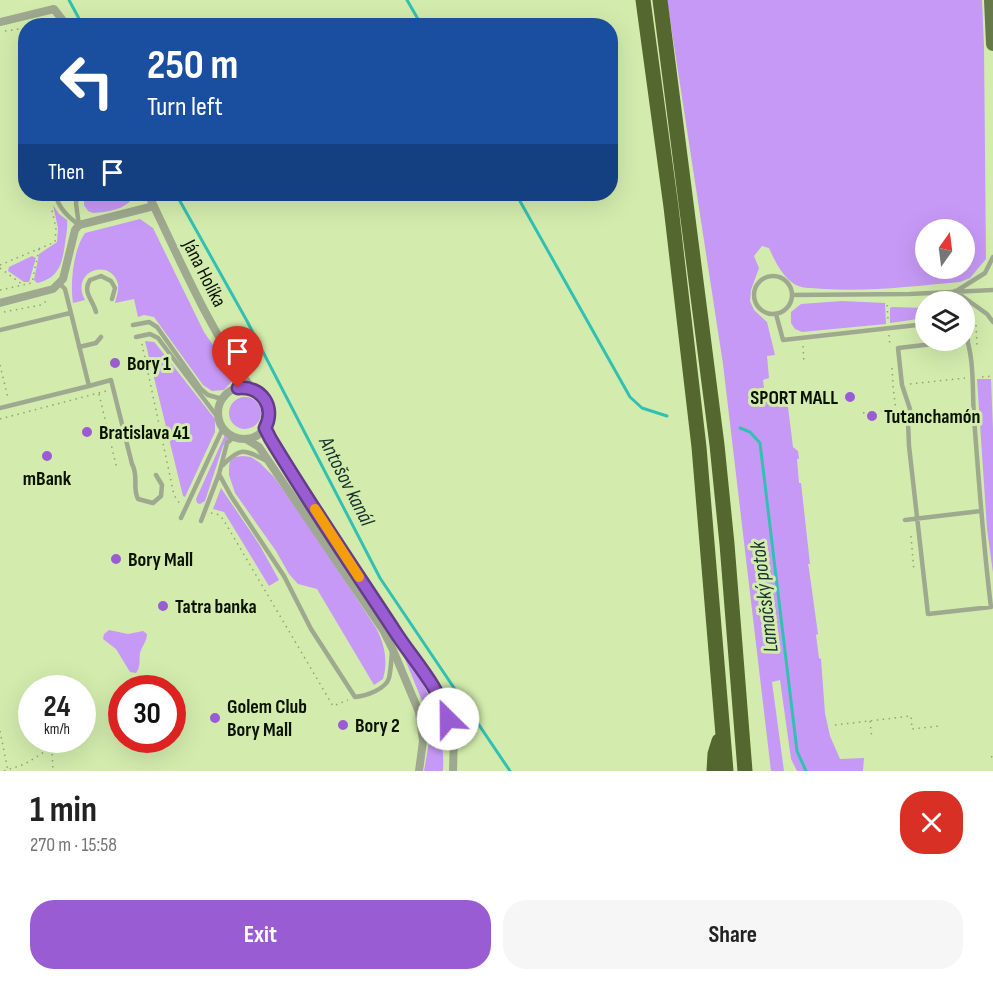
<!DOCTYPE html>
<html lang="en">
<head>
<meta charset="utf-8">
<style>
	:root { --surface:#fff; --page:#f6f6f6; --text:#222; --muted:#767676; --accent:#9a5cd3 }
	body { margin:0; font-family:"Sofia Sans Condensed",sans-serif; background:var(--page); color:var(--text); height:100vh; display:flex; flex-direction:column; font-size:22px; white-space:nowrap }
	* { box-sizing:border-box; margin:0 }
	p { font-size:20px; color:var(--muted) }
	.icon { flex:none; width:33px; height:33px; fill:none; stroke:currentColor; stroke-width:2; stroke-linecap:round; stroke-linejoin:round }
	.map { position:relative; height:771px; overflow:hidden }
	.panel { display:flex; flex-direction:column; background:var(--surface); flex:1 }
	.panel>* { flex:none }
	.hud { position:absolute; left:18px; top:18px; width:600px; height:183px; border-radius:24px; box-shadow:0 6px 24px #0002; background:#1a4fa0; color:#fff; overflow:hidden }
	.needle { width:39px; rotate:14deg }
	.controls { position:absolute; left:915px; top:219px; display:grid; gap:12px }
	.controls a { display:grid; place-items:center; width:60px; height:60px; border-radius:50%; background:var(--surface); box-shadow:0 6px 24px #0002; font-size:30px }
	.speed { position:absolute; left:18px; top:675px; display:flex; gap:12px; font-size:30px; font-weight:700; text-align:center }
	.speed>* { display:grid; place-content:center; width:78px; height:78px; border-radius:50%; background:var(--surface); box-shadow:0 6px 24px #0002; line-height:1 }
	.speed small { font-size:15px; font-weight:400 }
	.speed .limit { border:9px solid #d22; background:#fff; color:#111 }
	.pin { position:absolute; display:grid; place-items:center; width:51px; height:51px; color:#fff; margin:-62px -26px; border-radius:50% 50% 50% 0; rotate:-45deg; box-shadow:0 0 6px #0007 }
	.pin .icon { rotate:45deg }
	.me { position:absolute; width:66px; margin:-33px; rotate:337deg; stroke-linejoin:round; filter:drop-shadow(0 0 4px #0008) }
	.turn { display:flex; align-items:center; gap:21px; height:126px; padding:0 30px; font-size:27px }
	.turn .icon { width:78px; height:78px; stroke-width:2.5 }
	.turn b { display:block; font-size:42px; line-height:51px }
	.then { display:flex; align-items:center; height:57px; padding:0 30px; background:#0003; gap:12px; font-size:22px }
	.round { display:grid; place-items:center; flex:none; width:63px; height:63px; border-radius:24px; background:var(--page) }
	.summary { display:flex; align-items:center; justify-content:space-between; height:102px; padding:0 30px }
	h1 { font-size:36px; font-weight:700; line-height:45px }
	.action { display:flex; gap:12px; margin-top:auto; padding:12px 30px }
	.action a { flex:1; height:69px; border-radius:24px; background:var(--accent); color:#fff; font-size:24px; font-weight:700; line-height:69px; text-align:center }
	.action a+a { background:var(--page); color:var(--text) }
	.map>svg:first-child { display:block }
</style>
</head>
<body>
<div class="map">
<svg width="993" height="771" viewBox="0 0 993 771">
	<rect width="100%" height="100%" fill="#d3ecad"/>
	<!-- green -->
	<path fill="#c699f6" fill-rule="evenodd" d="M667,0H982L984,46L986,259L970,278L960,282C915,286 869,292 824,289C815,288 804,289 796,285C782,277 775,261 769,248L762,246L754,256L759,268L751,290L750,301L754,310L767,322L775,355L767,356L769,378L763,380L765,396L780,395L788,407L793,447L798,451L799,459H797L799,483H801L810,564H808L809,569L818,634L816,635L819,658L821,659L825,713L830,736L840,759L864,758L863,771H797L791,759L780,680L772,682L784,771H771L723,364ZM926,230H964V268H926Z
		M84,194H134C130,209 108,212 93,213L88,211L84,205Z
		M53,205L59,214L67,220C68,228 66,236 65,244C62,264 59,278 37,283L34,280L39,254L57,242L58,228Z
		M140,219L153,228L204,332L232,373V381L224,390L212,391L203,385L154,317L144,315L138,317L134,299L115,303C116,298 119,291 118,284C111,257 69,271 85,300L73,303C70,284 73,250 85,233Z
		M32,256L36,258L29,282H24L8,271L9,267Z
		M842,301L885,303L886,324L802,332L795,329L791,323V312L801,304Z
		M892,307L925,308V318L890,323V308Z
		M145,341L154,342L156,344L215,419V432L185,497L183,496Z
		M977,379H991L993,429V573L987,529Z
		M229 413a16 16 0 1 1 32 0a16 16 0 1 1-32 0Z
		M225,435L229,438L223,446L205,501L200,504L197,503L196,499Z
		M243,456L251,457L260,463L274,477L306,521L376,628C385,645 388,661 383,679L374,685L317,589L298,584L289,574L276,551L235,493L229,475V467L230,461L235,457Z
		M221,488L259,544L279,580L269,586L224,512L213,509Z
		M109,630L128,634L143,631L147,634C147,641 142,646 140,653C139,661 141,666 136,673L130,672L116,649L103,639L104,634Z
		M400,647C426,684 446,724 443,771H424L429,742L425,708Z"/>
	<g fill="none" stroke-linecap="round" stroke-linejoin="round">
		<!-- stream -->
		<path stroke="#32c0b3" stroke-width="3" d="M69,0L83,26
			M407,0L422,26
			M176,194L247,321L380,578L510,771
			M516,194L630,397L642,408L667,416
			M740,428L750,432L760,443L797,751L806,771"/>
		<!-- path -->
		<path stroke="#90a373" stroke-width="1.5" stroke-dasharray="1.5 4.5" stroke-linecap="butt" d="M5,31L19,29
			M0,265L55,242L56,228L51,206
			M0,268L23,285
			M0,290L32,283L39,249
			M887,305L888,319
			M4,312L41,305L48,300
			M976,325L977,346
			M889,335L890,346
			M142,344L174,495L180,504
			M803,346L804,364
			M0,365L8,398
			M892,368L893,384
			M982,377L993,376
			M910,384L965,378
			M893,386L897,420L900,422
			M99,394L117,469
			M863,413L895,410
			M0,419L106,391
			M211,513L217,514L223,519L333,706L348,700
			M911,536L914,572
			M870,721L872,739
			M835,725L911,716L912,729L939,726
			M0,731L8,771
			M52,748L53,771
			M991,757L993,756
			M4,771L25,764L52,747"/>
		<!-- lane -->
		<path stroke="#9ea98f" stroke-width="4.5" d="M55,194C59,208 67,216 79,225
			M77,194L76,204L79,225
			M754 295a19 19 0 1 1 38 0a19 19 0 1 1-38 0Z
			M958,290L985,273L993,257
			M955,291L987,314L993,322
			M792,295L910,294L993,290
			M96,312C93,300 82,292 90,280L101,276L111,281L115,288L112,299
			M776,314L783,340L926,324
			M133,325L149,322L157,327L201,389L208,395L222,399
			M0,330L70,313
			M964,331C975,357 972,390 974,418C979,481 983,544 991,607L928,614L909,446L908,422L910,409L902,385L898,348L968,340
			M136,337L150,334L158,338L219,419
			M79,347L96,343L101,337
			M89,386L111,380L132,464C139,476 132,488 138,499L153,503L161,496L162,485L156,475
			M0,408L89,386L65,289L59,283
			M223,465C241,446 245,450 267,461
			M219,474L231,496L284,576L311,629L355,697C366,696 386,689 389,678C391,670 391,661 392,652
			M181,518L223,428
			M905,520L981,511
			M201,521L219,474L227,443L234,437"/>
		<!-- street -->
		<path stroke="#9ea98f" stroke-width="8" d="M0,22L54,9L67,26
			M148,194C180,260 209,329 252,389
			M0,303L53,289L63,279L75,230L79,225L154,206
			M218 413a26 26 0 1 1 52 0a26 26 0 1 1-52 0Z
			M265,427L287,466L443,702L454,736L453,771
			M246,439L259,447L383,630L393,650L419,712L423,741L419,771"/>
		<!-- primary -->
		<path stroke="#667949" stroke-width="14" d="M991,0L993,44"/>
		<!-- highway -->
		<path stroke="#53672e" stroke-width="15" d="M643,0L671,207L699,447L726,771
			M660,0L717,445L727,544L745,771
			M714,771L715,754L719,741"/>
	</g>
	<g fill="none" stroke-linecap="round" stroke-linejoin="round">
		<!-- route casing -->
		<g stroke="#643c89" stroke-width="15">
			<path id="route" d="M238,388C262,386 276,407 265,428L270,438C309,503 352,566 394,630C413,660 438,685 448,719"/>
		</g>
		<!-- route -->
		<use href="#route" stroke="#9a5cd3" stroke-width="10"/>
		<!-- slow -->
		<path stroke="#f59e0b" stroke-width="10" d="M315,509L359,577"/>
	</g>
	<!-- markers -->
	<g fill="#9a5cd3" stroke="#d3ecad" stroke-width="2">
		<circle cx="115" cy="363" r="6"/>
		<circle cx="850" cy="397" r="6"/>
		<circle cx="872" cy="416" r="6"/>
		<circle cx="87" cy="432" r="6"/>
		<circle cx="47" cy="456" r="6"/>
		<circle cx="116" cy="559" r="6"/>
		<circle cx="163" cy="606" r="6"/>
		<circle cx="215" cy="718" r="6"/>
		<circle cx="343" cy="725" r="6"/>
	</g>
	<g text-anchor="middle" stroke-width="6" stroke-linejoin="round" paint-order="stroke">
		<!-- street labels -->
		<g font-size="20" fill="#0b1300" stroke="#d3ecad">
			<text transform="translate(205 273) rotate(63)" y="7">Jána Holíka</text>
		</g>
		<!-- poi labels -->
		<g font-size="20" font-weight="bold" fill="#0b1300" stroke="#d3ecad" text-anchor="start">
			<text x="127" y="370">Bory 1</text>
			<text x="838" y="404" text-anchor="end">SPORT MALL</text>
			<text x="884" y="423">Tutanchamón</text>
			<text x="99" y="439">Bratislava 41</text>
			<text x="47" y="485" text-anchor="middle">mBank</text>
			<text x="128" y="566">Bory Mall</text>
			<text x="175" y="613">Tatra banka</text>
			<text x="227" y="713">Golem Club<tspan x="227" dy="23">Bory Mall</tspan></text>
			<text x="355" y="732">Bory 2</text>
		</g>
		<!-- water labels -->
		<g font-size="21" font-style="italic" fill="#15322f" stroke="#d3ecad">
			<text transform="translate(347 481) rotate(63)" y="7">Antošov kanál</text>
			<text transform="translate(764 597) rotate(-97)" y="7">Lamačský potok</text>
		</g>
	</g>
</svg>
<div class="controls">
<a><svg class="needle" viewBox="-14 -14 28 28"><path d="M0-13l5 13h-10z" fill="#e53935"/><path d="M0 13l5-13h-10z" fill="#767676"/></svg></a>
<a><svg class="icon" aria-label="layers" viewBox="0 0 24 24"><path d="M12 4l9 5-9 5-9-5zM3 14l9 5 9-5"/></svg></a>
</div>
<div class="speed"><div>24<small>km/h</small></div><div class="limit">30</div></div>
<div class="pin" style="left:238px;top:388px;background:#d93025"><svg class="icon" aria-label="arrive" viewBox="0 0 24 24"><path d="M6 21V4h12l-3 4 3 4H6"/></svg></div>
<svg class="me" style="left:448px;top:719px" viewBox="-20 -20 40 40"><circle r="19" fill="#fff"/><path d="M0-13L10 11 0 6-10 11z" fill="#9a5cd3"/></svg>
<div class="hud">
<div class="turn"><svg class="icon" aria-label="left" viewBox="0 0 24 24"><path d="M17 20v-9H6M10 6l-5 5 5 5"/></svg><div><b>250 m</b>Turn left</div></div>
<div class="then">Then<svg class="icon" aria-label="arrive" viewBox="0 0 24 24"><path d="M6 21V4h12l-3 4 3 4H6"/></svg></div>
</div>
</div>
<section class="panel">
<div class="summary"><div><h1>1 min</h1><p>270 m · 15:58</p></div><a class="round" style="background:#d93025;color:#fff"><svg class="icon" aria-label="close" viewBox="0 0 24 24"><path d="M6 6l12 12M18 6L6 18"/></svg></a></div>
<div class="action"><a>Exit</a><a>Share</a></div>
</section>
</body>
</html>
